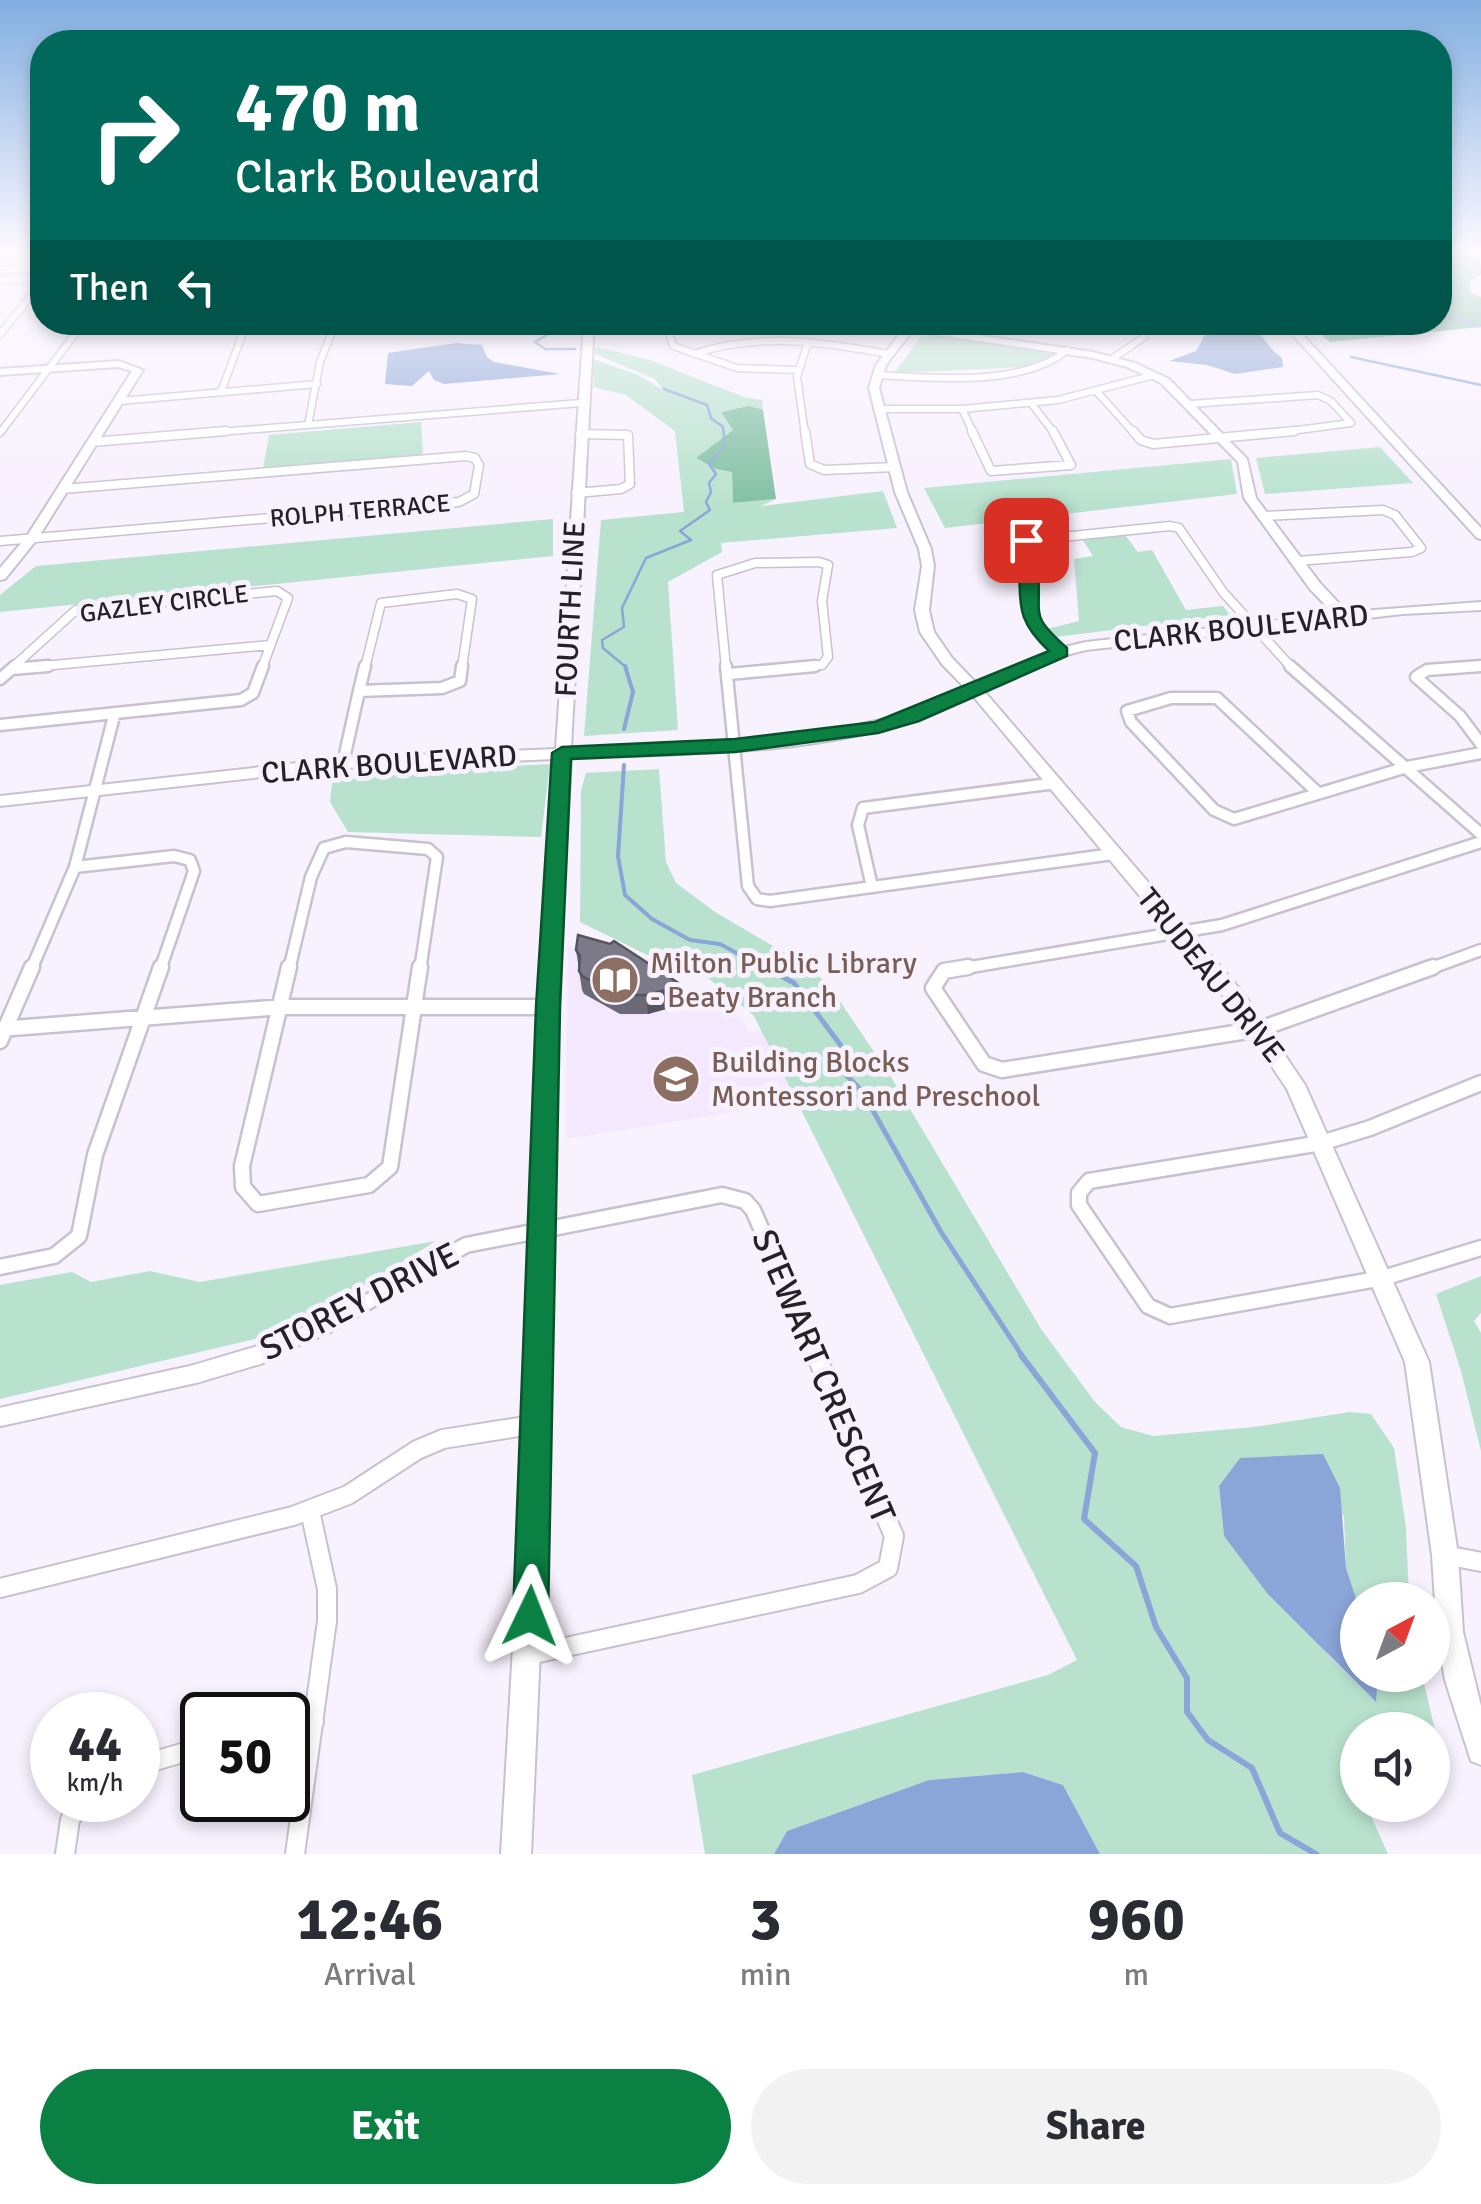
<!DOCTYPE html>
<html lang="en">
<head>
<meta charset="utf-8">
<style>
	:root { --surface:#fff; --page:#f2f2f3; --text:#2b2b33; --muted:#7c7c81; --accent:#0b8043 }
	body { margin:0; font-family:Signika,sans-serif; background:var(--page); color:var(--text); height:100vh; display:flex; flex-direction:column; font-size:38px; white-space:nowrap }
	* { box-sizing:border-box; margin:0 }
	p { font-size:32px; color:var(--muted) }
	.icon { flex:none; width:55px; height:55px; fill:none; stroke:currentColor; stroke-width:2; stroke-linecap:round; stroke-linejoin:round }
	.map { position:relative; height:1854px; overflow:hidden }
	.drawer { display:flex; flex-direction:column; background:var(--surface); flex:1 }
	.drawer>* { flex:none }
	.hud { position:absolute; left:30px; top:30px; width:1422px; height:305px; border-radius:40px; box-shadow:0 5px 15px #0003; background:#00695c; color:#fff; overflow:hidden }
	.needle { width:65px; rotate:41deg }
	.tools { position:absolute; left:1340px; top:1582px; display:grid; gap:20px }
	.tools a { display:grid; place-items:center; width:110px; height:110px; border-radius:50%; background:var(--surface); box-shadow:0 5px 15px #0003; font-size:50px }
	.speed { position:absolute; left:30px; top:1692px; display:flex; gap:20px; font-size:50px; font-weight:700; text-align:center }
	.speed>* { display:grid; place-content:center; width:130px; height:130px; border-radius:50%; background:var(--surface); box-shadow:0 5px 15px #0003; line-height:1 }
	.speed small { font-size:25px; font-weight:400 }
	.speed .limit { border:5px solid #111; border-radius:15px; background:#fff; color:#111 }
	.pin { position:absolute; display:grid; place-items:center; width:85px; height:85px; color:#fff; margin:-42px; border-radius:20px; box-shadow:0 5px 15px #0006 }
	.me { position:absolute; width:110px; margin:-55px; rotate:2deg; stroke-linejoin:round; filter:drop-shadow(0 0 8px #0008) }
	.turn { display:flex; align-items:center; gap:35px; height:210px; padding:0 40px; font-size:45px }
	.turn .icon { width:130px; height:130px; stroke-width:2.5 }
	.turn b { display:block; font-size:70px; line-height:85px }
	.then { display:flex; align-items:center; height:95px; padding:0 40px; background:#0003; gap:20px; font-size:38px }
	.eta { display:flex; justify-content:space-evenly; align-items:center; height:170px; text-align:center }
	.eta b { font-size:60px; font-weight:700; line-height:70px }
	.primary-button { display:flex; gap:20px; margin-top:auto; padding:20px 40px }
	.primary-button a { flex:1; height:115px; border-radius:60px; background:var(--accent); color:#fff; font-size:40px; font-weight:700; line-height:115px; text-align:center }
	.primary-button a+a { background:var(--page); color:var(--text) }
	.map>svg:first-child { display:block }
</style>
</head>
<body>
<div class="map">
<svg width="1481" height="1854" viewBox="0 0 1481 1854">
	<rect width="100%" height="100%" fill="#f8f1fe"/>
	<!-- built -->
	<path fill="#f4e8ff" d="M568,946L637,961L741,1018L748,1031L762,1030L797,1102L566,1139Z"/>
	<!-- green -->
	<path fill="#b8e2ce" d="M930,335L1055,353L1058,355L1028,367L894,373L921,337Z
		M596,347L647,359L744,397L762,400L763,410L721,411L733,430L696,458L716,469L732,472L733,503L776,499L761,506L883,491L897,528L721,543L722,552L668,582L678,730L584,736L601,520L684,512L675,431L626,395L594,387L593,359L638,375L663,390L655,379L595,354Z
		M421,422L423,455L263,469L269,435Z
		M1380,447L1413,483L1265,494L1256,458Z
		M1231,459L1237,494L945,528L924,488Z
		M553,519V556L0,612V595L36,566Z
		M1125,535L1138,552L1152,550L1186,610L1223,606L1230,615L1056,637L1047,629L1079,621L1074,559L1093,556L1082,539Z
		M550,764L541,837L348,832L330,802L333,775Z
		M659,769L666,862L676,883L715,912L802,963L829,985L891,1077L1041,1329L1095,1402L1121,1427L1153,1436L1254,1427L1350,1412L1371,1414L1394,1448L1406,1527L1409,1600L1357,1601L1346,1568L1344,1516L1240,1458L1219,1486L1224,1536L1332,1659L1375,1701L1378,1675H1422L1438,1743L1433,1748L1432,1730H1358V1805H1366L1388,1854H1100L1063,1785L1023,1772L929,1780L787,1831L774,1854H705L692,1775L1048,1675L1077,1660L754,1016L708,978L674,968L580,922L581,790L586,773Z
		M436,1241L318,1315L259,1338L0,1399V1285L72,1272L91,1282L150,1271L200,1282Z
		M1481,1276V1313L1474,1321L1481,1333V1451L1461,1371L1436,1294Z"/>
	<!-- forest -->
	<path fill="#7fbfa2" d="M1440,251L1465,252L1480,263L1481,274L1469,282L1471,293L1481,297V327L1330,342L1309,323L1440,322Z
		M749,406L763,410L776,499L733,503L732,472L716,469L696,458L733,430L721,412Z"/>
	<!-- water -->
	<path fill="#8aa5d7" d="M1233,327C1267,327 1259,341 1282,358L1283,367L1235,374L1207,365L1169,361L1196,351L1205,335Z
		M456,343L482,345L487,357L494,362L560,374L444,384L434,380L429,371L412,386L385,384L388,353Z
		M1323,1454L1340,1488L1346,1568L1357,1601L1358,1675H1378L1376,1702L1267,1593L1224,1536L1219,1486L1240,1458Z
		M1023,1772L1063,1785L1100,1854H774L787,1831L929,1780Z"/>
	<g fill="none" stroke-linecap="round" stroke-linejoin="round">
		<!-- stream-far3 -->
		<path stroke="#8aa5d7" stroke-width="2.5" d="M1440,313L1481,326
			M539,322L555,330L535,342L545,349H575
			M1351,357L1481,385
			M627,668L603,648L602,640L624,627L622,608L646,558L691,540L680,531L710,510L706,502L711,492L709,483L716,474L709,464L725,445L723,427L711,418L707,405L664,389"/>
		<!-- stream-far2 -->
		<path stroke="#8aa5d7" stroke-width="4" d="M624,729L633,692L625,666
			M624,765L618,856L625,895L652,919L690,940L720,944L768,970"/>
		<!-- stream-far1 -->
		<path stroke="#8aa5d7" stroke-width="5" d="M764,967L794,983L842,1047V1071L862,1091L941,1232L1023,1357"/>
		<!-- stream -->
		<path stroke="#8aa5d7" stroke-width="6" d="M1021,1355L1095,1453L1084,1519L1136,1566L1156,1627L1187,1678V1712L1208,1740L1252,1768L1280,1833L1316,1854"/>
		<!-- street-far4 casing -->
		<g stroke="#c8c1cf" stroke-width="9">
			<path id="street-far4" d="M0,262L42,260
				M0,280L42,279
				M666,322L673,346L737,368L797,370
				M82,325L159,322
				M0,334L42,283
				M694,354C759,332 822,342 889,354
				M1112,359L1144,337L1143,322
				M877,375C931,378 1024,387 1067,350
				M221,392L247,322
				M1097,392L1135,434
				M120,401L317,384
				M1031,403L1055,434
				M1190,404L1318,395L1331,401L1351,423L1267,434
				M880,409H962L1058,400L1154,375
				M962,409L974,434
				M308,425L320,362L336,322
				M0,433L84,322
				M195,434L581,403
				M805,434L797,377L808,342"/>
		</g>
		<!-- street-far3 casing -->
		<g stroke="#c8c1cf" stroke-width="11">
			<path id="street-far3" d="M805,431L810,464L824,470L895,467
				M972,431L991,471L1071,465L1053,431
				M1133,431L1141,440L1153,444L1295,431
				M92,442L226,431
				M576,493L621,489L630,484L628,435L580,434
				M1264,516L1383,510L1395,515L1421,548L1412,552L1297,561
				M0,541L459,502L474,494L479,465L475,458L466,456L63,489
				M1061,652C1053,645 1042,638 1036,630C1024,615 1028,564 1023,541L1170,526L1179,528L1223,592L1292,668
				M12,668L76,610L277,591L288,598L262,668
				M21,668L270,645
				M365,668L381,603L457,594L472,599L462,668
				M726,668L717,575L755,563L819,562L828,565L822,601L828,657L822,665L789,668
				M1451,668L1481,666"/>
		</g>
		<!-- street-far2 casing -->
		<g stroke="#c8c1cf" stroke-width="15">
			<path id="street-far2" d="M726,666L748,886L757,899L770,901L1113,854
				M1290,666L1481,834
				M1481,666L1427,670L1416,677L1460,716L1481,744
				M12,669L48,666
				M729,674L815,666
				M0,679L15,666
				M359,691L365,666
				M359,691L442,688L460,681L462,666
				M0,725L241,700L253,693L263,666
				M343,763L359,691
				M1318,793L1217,698H1171L1127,711L1131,722L1214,810L1234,819L1407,767L1481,753
				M75,867L174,856L190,860L194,871L160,970
				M872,887L858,825L863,808L1056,783
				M31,970L75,867L114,716
				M289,970L311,877L324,848L346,842L428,849L437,857L420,970
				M953,970L1222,925L1481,842
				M1426,970L1481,950"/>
		</g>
		<!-- street-far1 casing -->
		<g stroke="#c8c1cf" stroke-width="19">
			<path id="street-far1" d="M289,967L242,1166L243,1187L258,1204L369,1185L390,1167L420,967
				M968,967L944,971L933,988L984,1064L1002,1070L1260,1029L1433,967
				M0,1029L282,1007H548
				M0,1041L32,967
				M1481,1083L1370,1128L1321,1143L1089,1181L1079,1193V1205L1148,1306L1170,1316L1383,1278L1481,1248
				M0,1267L54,1256L79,1236L95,1155L161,967
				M251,1357L326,1326L466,1245L722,1195L745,1201L753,1210L817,1357"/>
		</g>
		<!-- street casing -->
		<g stroke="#c8c1cf" stroke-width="22">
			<path id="street" d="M0,1417L195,1374L259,1355
				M1445,1555L1481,1562
				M0,1588L293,1516L348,1495L417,1450L443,1439L538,1424
				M529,1655L858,1584L888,1568L894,1536L816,1355
				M288,1728L314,1722
				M138,1766L202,1747
				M65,1854L70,1820L81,1800
				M295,1854L327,1621V1589L310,1511"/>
		</g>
		<!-- secondary casing -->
		<g stroke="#c8c1cf" stroke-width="4">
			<path id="secondary" d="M42,264V270L0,273V267Z
				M584,322H594L571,748L735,741L840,729L907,714L965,688L942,664L920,632L915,610L922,566L919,549L895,492L869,388L876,365L903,329L869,322H918L916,326L1093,352L1135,363L1169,379L1247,459L1256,498L1320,583L1347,612L1481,602V610L1403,614L1086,650L1066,655L984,691L1244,994L1305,1085L1429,1362L1458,1555L1463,1632L1481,1706V1765L1471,1761L1445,1680L1437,1632L1432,1555L1405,1362L1287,1089L1230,1004L973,696C954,704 935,714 916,720C806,756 685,753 571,758L558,993L550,1424L531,1854H501L526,1424L540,993L555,759L343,768L0,806V796L343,758L556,749ZM912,331L1093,358L1127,367L1161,383L1238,462L1244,498L1310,589L1334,614L1086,642L1056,649L977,684L952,658L934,632L929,610L934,566L931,549L907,492L879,388L886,365Z
				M1281,322H1291L1481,528V539L1477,538Z
				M119,361L143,370L38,538L5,579L0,580V568L27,536L132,371L118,367L0,375V369Z"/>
		</g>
		<!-- street-far4 -->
		<use href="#street-far4" stroke="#fff" stroke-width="6"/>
		<!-- street-far3 -->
		<use href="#street-far3" stroke="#fff" stroke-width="8"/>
		<!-- street-far2 -->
		<use href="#street-far2" stroke="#fff" stroke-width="10"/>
		<!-- street-far1 -->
		<use href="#street-far1" stroke="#fff" stroke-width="14"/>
		<!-- street -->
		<use href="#street" stroke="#fff" stroke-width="18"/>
		<!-- secondary -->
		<use href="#secondary" fill="#fff" fill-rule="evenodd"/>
	</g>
	<!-- wall -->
	<path fill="#6a6975" d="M576,950L683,986L684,1004L648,1014H620L584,994L582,990Z"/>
	<!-- shaded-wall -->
	<path fill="#56555f" d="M683,986L684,1004L648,1014L646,995Z"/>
	<!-- building -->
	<path fill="#7b7a88" stroke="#56555f" stroke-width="2.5" d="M578,935L610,944L614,941L683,986L646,995H618L582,976L579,971L580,956L576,950Z"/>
	<!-- sky -->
	<linearGradient id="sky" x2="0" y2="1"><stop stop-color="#82aee1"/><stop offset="0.49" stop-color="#fcf9ff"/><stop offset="1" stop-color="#fcf9ff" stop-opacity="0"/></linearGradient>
	<rect width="1481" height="510" fill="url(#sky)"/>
	<!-- route -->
	<path fill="#0b8043" stroke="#07532c" stroke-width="2.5" d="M1020,536L1034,540C1031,550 1037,559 1038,571C1042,617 1028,613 1067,648V656L919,721L878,733L735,752L571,759L560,1007L548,1616L543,1628L530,1633L518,1628L513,1616L536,1007L552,753L562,747L735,739L875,722L1049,651C1006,611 1027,594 1015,544Z"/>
	<!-- icons -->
	<defs>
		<g id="library-disc" transform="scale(2.5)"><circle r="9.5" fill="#8d6e63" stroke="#f8f1fe"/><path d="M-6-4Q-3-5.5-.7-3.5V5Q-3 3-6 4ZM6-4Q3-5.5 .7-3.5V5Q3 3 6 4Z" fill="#fff"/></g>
		<g id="school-disc" transform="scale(2.5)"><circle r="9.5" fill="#8d6e63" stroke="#f8f1fe"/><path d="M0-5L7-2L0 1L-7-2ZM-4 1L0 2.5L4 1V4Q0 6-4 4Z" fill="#fff"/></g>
	</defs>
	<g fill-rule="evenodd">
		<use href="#library-disc" x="615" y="980"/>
		<use href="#school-disc" x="676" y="1079"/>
	</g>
	<g text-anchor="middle" stroke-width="10" stroke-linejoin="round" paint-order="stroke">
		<!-- far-street labels -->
		<g font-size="25" fill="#252227" stroke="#f8f1fe">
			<text transform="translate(360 510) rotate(-5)" y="9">ROLPH TERRACE</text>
			<text transform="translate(164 603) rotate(-7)" y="9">GAZLEY CIRCLE</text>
		</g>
		<!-- street labels -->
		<g font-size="30" fill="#252227" stroke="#f8f1fe">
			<text transform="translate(570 609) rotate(-87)" y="10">FOURTH LINE</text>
			<text transform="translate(1241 628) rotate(-6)" y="10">CLARK BOULEVARD</text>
			<text transform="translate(389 764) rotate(-4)" y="10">CLARK BOULEVARD</text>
			<text transform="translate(1211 975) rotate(51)" y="10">TRUDEAU DRIVE</text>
		</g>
		<!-- education labels -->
		<g font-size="30" fill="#785e54" stroke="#f8f1fe" text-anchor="start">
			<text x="650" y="973">Milton Public Library<tspan x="650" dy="34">- Beaty Branch</tspan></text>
			<text x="711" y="1072">Building Blocks<tspan x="711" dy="34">Montessori and Preschool</tspan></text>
		</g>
		<!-- near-street labels -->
		<g font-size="35" fill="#252227" stroke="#f8f1fe">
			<text transform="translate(359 1301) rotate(-27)" y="12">STOREY DRIVE</text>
			<text transform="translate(824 1376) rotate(67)" y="12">STEWART CRESCENT</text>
		</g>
	</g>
</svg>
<div class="tools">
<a><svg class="needle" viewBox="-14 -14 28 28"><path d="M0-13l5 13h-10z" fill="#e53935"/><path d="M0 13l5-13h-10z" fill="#7c7c81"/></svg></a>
<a><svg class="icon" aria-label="sound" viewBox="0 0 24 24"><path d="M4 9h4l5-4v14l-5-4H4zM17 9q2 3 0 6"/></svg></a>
</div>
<div class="speed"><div>44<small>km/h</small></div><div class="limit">50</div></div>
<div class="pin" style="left:1026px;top:540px;background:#d93025"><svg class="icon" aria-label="arrive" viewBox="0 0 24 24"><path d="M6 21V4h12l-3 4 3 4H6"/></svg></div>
<svg class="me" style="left:530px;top:1616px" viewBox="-20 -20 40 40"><path d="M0-17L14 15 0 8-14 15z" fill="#0b8043" stroke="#fff" stroke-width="4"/></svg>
<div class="hud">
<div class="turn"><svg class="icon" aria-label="right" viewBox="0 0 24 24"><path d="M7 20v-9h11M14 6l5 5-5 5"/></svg><div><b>470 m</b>Clark Boulevard</div></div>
<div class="then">Then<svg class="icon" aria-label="left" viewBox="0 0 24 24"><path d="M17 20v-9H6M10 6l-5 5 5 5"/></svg></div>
</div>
</div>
<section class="drawer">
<div class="eta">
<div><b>12:46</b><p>Arrival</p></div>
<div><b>3</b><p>min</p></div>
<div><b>960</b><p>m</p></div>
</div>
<div class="primary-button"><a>Exit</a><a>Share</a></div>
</section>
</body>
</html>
